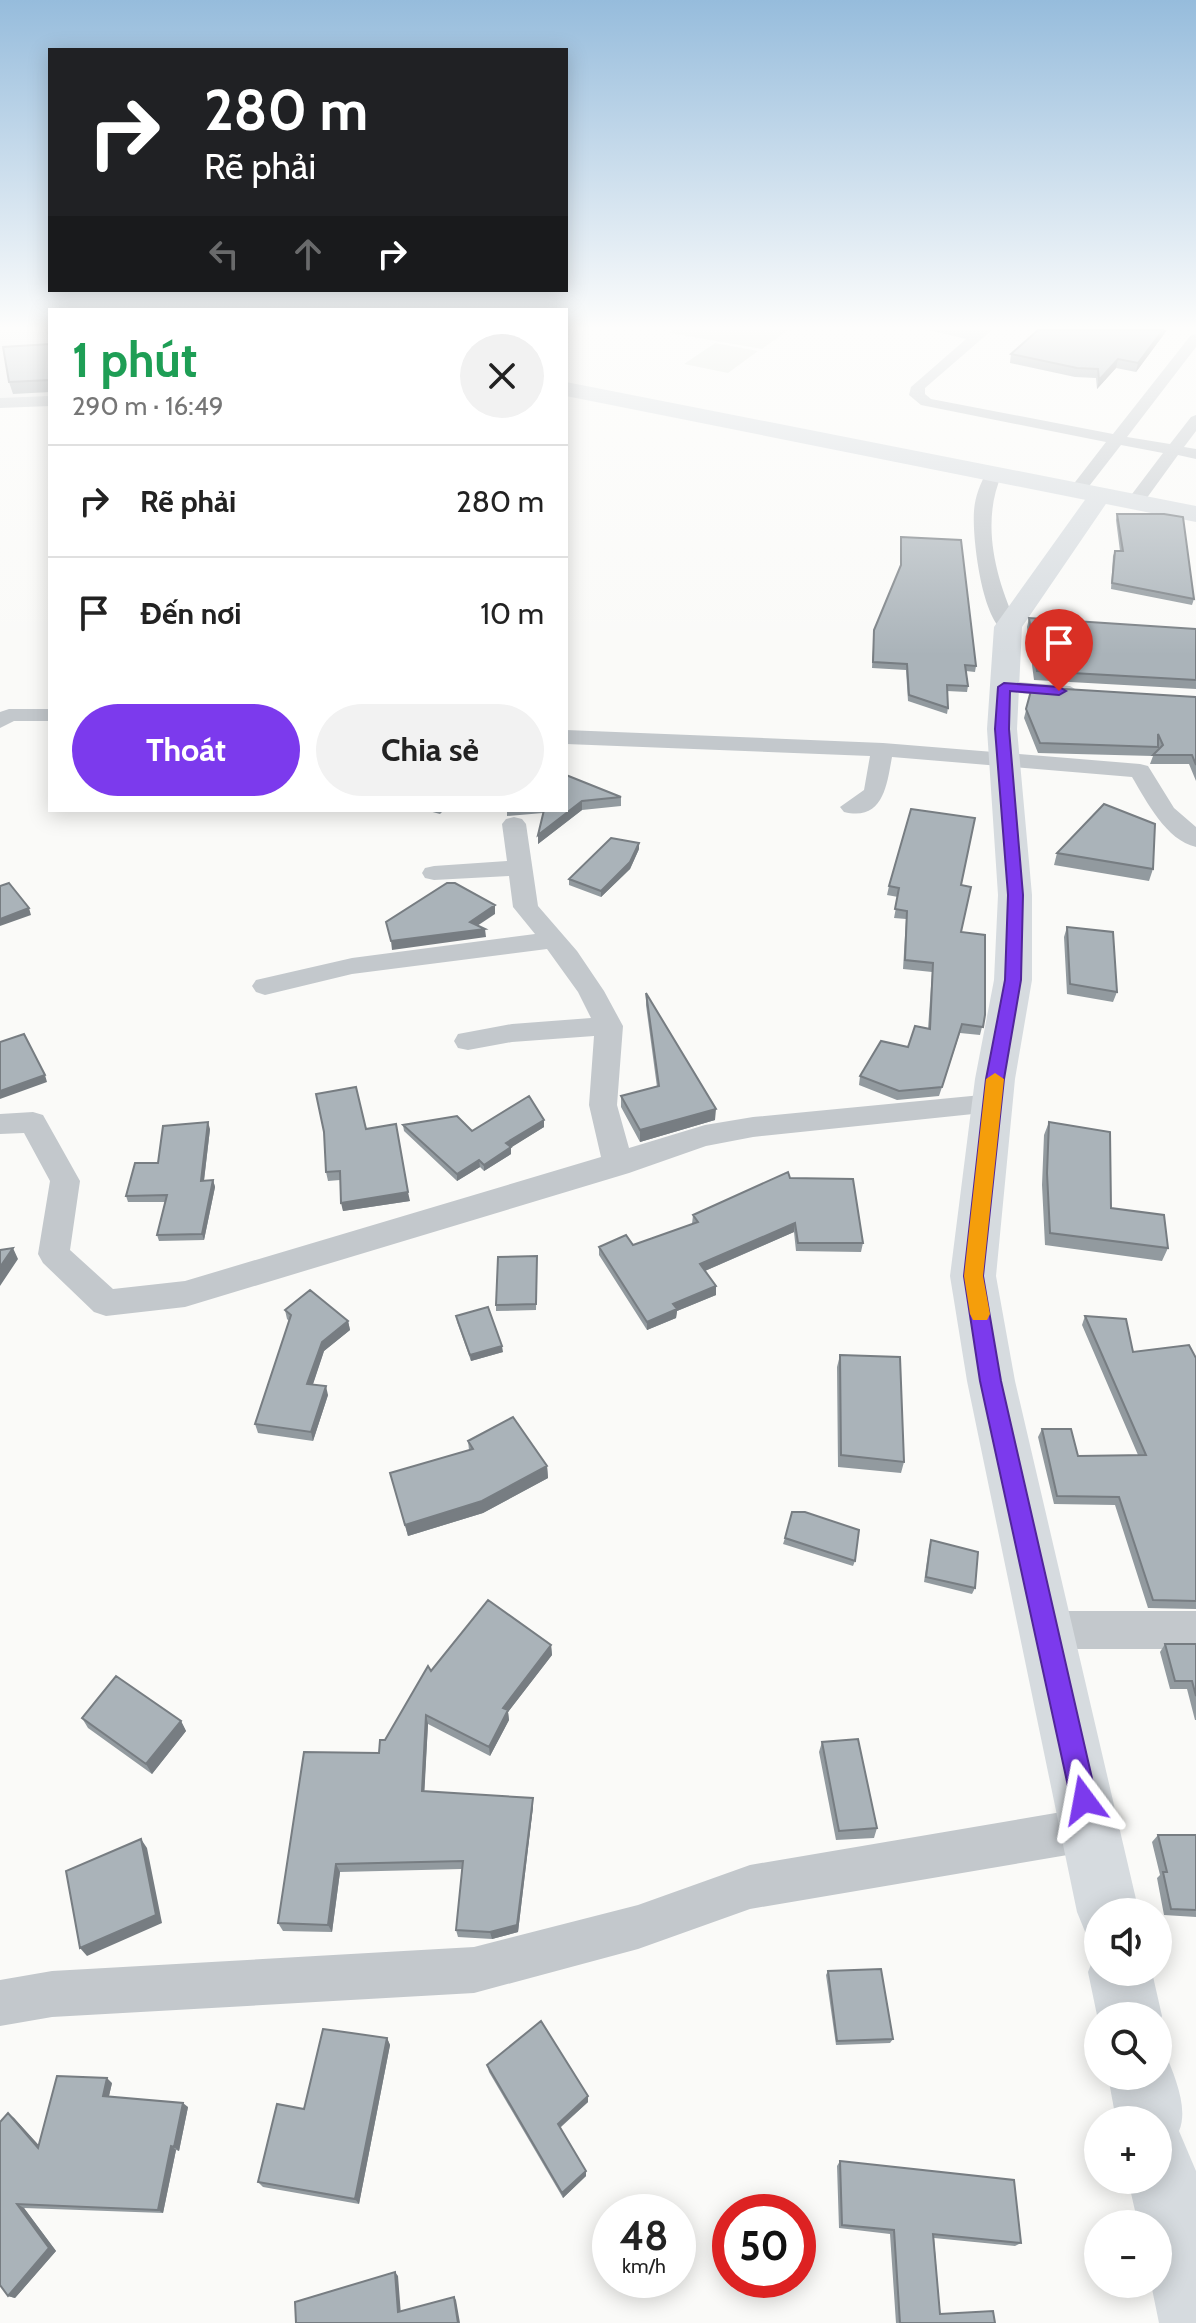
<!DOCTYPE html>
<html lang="vi">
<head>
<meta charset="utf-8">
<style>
	:root { --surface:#fff; --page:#f2f2f2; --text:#222; --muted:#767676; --line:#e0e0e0; --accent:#7c3aed }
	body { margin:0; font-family:Cabin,sans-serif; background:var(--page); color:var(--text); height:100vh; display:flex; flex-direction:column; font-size:30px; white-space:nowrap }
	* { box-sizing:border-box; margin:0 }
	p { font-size:26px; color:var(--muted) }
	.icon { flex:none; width:44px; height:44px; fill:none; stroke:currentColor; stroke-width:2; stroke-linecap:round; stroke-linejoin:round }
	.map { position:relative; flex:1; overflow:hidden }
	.drawer { position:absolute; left:48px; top:308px; width:520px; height:504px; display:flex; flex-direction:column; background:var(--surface); border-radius:0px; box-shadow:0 4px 20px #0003 }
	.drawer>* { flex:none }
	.guide { position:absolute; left:48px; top:48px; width:520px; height:244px; border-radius:0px; box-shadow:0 4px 20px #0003; background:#202124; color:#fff; overflow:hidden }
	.tools { position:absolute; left:1084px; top:1898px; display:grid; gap:16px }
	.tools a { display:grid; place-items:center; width:88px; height:88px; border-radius:50%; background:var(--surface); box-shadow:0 4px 20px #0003; font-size:40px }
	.speed { position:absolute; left:592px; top:2194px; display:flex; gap:16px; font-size:40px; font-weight:700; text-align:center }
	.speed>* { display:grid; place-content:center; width:104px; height:104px; border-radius:50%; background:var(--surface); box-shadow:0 4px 20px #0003; line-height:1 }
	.speed small { font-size:20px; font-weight:400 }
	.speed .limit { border:12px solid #d22; background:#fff; color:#111 }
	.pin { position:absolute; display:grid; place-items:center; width:68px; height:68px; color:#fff; margin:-82px -34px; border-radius:50% 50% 50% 0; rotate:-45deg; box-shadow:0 0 8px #0007 }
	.pin .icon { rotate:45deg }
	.me { position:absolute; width:88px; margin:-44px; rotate:347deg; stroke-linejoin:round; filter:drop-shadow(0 0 6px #0008) }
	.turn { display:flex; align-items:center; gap:28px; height:168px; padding:0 24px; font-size:36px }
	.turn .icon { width:104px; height:104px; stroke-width:2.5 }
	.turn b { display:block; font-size:56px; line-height:68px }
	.lanes { display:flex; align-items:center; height:76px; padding:0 24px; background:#0003; justify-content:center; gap:40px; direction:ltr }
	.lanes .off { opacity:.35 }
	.round { display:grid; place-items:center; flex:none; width:84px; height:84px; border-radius:42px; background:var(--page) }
	.overview { display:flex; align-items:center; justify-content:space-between; height:136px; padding:0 24px }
	h1 { font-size:48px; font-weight:700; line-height:60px; color:#1e9e55 }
	.action { display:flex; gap:16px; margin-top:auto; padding:16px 24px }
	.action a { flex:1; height:92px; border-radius:48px; background:var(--accent); color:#fff; font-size:32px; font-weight:700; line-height:92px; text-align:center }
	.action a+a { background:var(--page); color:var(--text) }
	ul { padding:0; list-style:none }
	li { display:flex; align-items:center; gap:24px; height:112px; padding:0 24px; border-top:2px solid var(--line) }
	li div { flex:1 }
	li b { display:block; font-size:30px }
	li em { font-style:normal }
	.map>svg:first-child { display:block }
</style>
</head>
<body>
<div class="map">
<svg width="1196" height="2323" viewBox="0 0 1196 2323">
	<rect width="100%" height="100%" fill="#fafaf8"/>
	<!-- built -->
	<path fill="#e8e9e9" d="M0,330H50V400L0,404Z"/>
	<!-- green -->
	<path fill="#dadfd7" d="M674,330H788L762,349L670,333Z
		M715,343L758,351L728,373L684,364Z"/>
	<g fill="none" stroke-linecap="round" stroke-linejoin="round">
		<!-- street -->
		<path fill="#c3c8cc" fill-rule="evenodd" d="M929,330H992L925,388V394L931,399L1113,434L1191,335L1196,334V347L1127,437L1170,444L1191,417L1196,415V431L1184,447L1196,449V459L1178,455L1141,506L1135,507L1126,502L1163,453L1121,445L1083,494H1071L1069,490L1106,442L921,405L909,395L911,387L966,339Z
			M50,396V406L0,408V398Z
			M994,469L1002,474C980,523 996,580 1018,627L1008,633C982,626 972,535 974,511C975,497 980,483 988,470Z
			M1004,681L1070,686L1080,692L1070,698L997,691L994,687Z
			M9,709H50V721H14L0,728V712Z
			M566,730L883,743L1140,764L1148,766L1174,808L1196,827V847C1166,840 1147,802 1132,777L892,757C887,783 884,822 844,812L840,807L864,790L870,756L566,744Z
			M514,817L522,819L526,824L538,906L577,951L604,991L623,1026L617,1105L629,1148L705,1125L753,1117L992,1094L1002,1097L1006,1104L1002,1111L753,1137L706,1146L629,1173L185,1307L106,1316L94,1312L43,1263L38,1254L50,1181L24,1133L0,1134V1114L33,1112L43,1115L80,1181L70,1250L113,1289L185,1281L601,1157L589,1105L594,1036L512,1042L468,1050L458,1048L454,1041L458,1034L512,1024L591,1018L578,992L547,949L352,974L265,995L256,992L252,986L256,980L352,958L535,934L513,907L509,876L434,880L425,878L422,873L425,868L434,866L507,861L502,824L506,819Z
			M1045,1611H1196V1649H1045L1031,1643L1025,1630L1031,1617Z
			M1091,1807L1106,1814L1113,1829L1106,1844L1091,1851L750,1909L638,1949L474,1993L52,2017L0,2026V1980L52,1971L474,1947L638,1905L750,1865Z"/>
		<!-- secondary -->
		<path fill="#d6dbdf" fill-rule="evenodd" d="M1100,488L1108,490L1112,495L1022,627L1017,729L1032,895V980L1015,1079L996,1276L1015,1381L1139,1912H1098V1939L1086,1934L1077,1912L967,1381L950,1276L975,1079L994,980L998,895L987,729L994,627L1092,490Z
			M1097,1949L1098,1972H1152L1162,2016L1158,2025V2016H1098V2020L1088,1972Z
			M1158,2050L1165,2052C1174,2075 1189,2108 1179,2131L1196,2171V2323H1159L1151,2284H1158V2224H1138L1128,2180H1158V2120H1116L1108,2076H1158Z"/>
		<!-- highway -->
		<path fill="#d6dbdf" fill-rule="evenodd" d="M566,382L1196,506V522L566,396Z"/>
	</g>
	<!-- wall -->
	<path fill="#929a9f" d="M1167,330L1136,372L1116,368L1097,389L1096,378L1075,377L1010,363L1011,354Z
		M50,344V392L13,394L9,382Z
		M1117,514L1194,599L1192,605L1111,589L1113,556L1115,551H1120L1116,520Z
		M901,537L976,666L975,672L966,671L968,686L967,692L947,691L948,708L947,714L908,701L906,670L872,668L874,630L901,567Z
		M1029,618L1196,629V689L1034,680L1027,627Z
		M1032,687L1196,697V781L1189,764H1150L1153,756L1038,753L1024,718Z
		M566,775L621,797V806L582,810L538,844L543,813L507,816V810H566Z
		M425,810H444L440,814Z
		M639,849L630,869L601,897L569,885V879Z
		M1057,853L1153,869L1149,881L1054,865Z
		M961,885V932L985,1015L980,1035L960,1033L939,1096L897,1100L859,1085L860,1076L908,1047L928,1029L932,972L903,969L906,919L894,918L898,897L887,895L889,886Z
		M1067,927L1117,992L1113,1002L1067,994L1064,937Z
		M646,993L715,1120L640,1142L621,1107V1096L657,1087L646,1005Z
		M544,1120V1127L511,1147V1154L484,1171L480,1167L457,1181L404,1131L403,1125L472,1131Z
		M1049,1122L1111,1208L1168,1248L1162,1261L1045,1245L1042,1185L1044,1135Z
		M210,1129L204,1181L213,1180L215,1187L204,1240L159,1241L157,1235L165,1202H128L126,1196L158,1163Z
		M366,1129L410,1201L343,1211L340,1180L328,1181L326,1172Z
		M790,1178L863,1243L861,1252L796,1251L794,1232L705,1271L716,1286V1295L677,1311L676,1318L647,1330L599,1255V1247L633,1245L692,1224L693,1215Z
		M537,1256L536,1310L496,1311V1305Z
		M285,1310L348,1321L350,1330L324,1351L313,1384L328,1395L313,1441L258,1433L255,1424L289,1321L287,1319Z
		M456,1316L503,1352L471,1361L457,1322Z
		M1085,1316L1133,1352L1196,1358V1609L1148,1608L1115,1505L1054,1504L1038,1437L1042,1429L1078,1456L1138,1455L1082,1325Z
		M840,1355L904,1462L901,1473L838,1467L837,1367Z
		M468,1441L547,1466L548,1478L483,1513L408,1536L390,1473L469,1450Z
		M785,1538L855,1561L853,1566L783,1544Z
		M931,1540L975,1588L972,1594L924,1582L929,1546Z
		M1165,1644H1196V1720H1195L1187,1689H1170L1160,1652Z
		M551,1645L552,1655L508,1712L509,1720L490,1756L428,1724L424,1791L533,1807L518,1932L492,1939L458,1937L456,1930L462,1869L340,1872L332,1932L283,1931L278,1923L379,1753L385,1740L431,1671Z
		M82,1718L181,1721L186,1731L152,1774L88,1728Z
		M822,1742L877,1828L874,1838L836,1840L819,1752Z
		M1158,1835H1196V1917L1164,1915L1157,1878L1160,1875L1152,1842Z
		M828,1971L893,2039L890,2043L836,2045L826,1975Z
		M387,2038L390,2045L359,2204L263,2187L258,2182L304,2109Z
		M487,2065L588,2102L560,2128L586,2176L563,2198L489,2072Z
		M112,2083L109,2096L188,2107L179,2151L176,2150L163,2213L24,2208L56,2251L15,2298L8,2296V2113L14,2118L39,2146Z
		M840,2161L1021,2243L1015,2246L934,2238L940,2314L995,2323H896L890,2234L839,2228L837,2166Z"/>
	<!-- shaded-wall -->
	<path fill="#777d82" d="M1163,330H1167L1136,372L1138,363Z
		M1118,359L1116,368L1097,389L1099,380Z
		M582,801V810L538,844V835Z
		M639,843V849L630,869L601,897V891Z
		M495,905V914L471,930L485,929L486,937L392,950L391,941L470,922Z
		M29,908L31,915L0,926V919Z
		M45,1075L47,1082L0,1099V1091Z
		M716,1109L715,1120L640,1142V1130Z
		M544,1120V1127L507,1150L506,1143Z
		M208,1122L210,1129L203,1188L201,1181Z
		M511,1147V1154L484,1171V1165Z
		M479,1160L480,1167L457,1181V1174Z
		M213,1180L215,1187L204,1240L202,1234Z
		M408,1192L410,1201L343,1211L341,1203Z
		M795,1223L794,1232L700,1273V1264Z
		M13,1248L18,1259L0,1286V1267Z
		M716,1286V1295L677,1311L676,1318L647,1330V1322L673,1304Z
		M348,1321L350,1330L324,1351L310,1393L307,1384L322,1342Z
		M502,1346L503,1352L471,1361L470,1355Z
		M326,1386L328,1395L313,1441L311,1432Z
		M547,1466L548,1478L483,1513L408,1536L405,1525Z
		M551,1645L552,1655L508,1712L509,1720L490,1756L489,1747L503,1708Z
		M426,1715L428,1724L424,1800L422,1791Z
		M181,1721L186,1731L152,1774L146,1764Z
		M533,1798V1807L518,1932L492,1939L490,1932Z
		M141,1839L147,1848L162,1923L87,1956L80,1948Z
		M336,1864L340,1872L332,1932L328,1925Z
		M387,2038L390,2045L359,2204L355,2199Z
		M107,2078L112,2083L108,2100L103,2096Z
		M588,2096V2102L558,2129V2124Z
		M183,2103L188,2107L179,2151L174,2147Z
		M8,2113L14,2118L45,2152L38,2148Z
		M171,2146L176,2150L163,2213L158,2210Z
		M586,2171V2176L563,2198L562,2193Z
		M17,2204L24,2208L56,2251L15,2298L8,2296Z
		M395,2272L398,2276L401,2315L398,2312Z
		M454,2297L456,2300L460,2323H458Z"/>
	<!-- building -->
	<path fill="#aab3b9" stroke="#777d82" stroke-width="2" d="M1038,330H1163L1138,363L1118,359L1099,380L1098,369L1077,368L1011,354Z
		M50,344V380L9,382L3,347Z
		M1117,514H1164L1183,517L1194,599L1112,583L1115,551H1123Z
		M901,537L961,540L976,666L965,665L968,686L947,685L948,708L909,695L907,664L873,662L874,630L901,565Z
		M1029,618L1196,629V680L1037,671Z
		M1032,687L1196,697V765L1192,755H1153L1163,745L1158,734V747L1040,743L1026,709Z
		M566,775L621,797L582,801L538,835L544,810H566Z
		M1104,804L1155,824L1153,869L1057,853Z
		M911,809L975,818L961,885L971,887L961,932L985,935V1015L983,1027L962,1024L942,1087L899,1091L860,1076L881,1041L908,1047L915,1026L930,1029L933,963L905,960L907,911L895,909L899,888L889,886Z
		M611,838L639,843L630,862L601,891L569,879Z
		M9,883L29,908L0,919V886Z
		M447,883H455L495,905L470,922L485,929L391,941L386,922Z
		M1067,927L1113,932L1117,992L1070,984Z
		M646,993L716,1109L640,1130L621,1096L659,1086Z
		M24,1034L45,1075L0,1091V1042Z
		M356,1087L366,1129L396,1124L408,1192L341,1203L340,1171L326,1172L324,1132L316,1094Z
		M529,1096L544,1120L506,1143L511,1147L484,1165L479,1160L457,1174L403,1125L457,1116L472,1131Z
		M208,1122L201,1181L213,1180L202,1234L157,1235L167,1195L126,1196L135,1163H158L163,1126Z
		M1049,1122L1110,1132L1111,1208L1164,1215L1168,1248L1050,1233L1047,1173Z
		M788,1172L790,1178L853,1179L863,1243H798L795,1223L700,1264L716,1286L673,1304L677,1309L647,1322L599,1247L626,1235L633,1245L698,1222L693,1215Z
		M13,1248L0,1267V1250Z
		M537,1256L536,1304L496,1305L498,1257Z
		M310,1290L348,1321L322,1342L307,1384L326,1386L311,1432L255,1424L291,1315L285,1310Z
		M488,1307L502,1346L470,1355L456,1316Z
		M1085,1316L1126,1319L1133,1352L1189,1345L1196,1358V1601L1153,1600L1119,1497L1057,1496L1042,1429H1071L1078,1456L1146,1455Z
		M840,1355L900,1357L904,1462L841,1455Z
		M513,1417L547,1466L482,1501L405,1525L390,1473L473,1449L468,1441Z
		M792,1512H805L859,1530L855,1561L785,1538Z
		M931,1540L978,1552L975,1588L926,1577Z
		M488,1600L551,1645L503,1708L508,1710L489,1747L426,1715L422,1791L533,1798L517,1925L490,1932L456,1930L463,1861L336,1864L328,1925L278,1923L304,1752L379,1753L380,1740H385L428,1666L431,1671Z
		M1165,1644H1196V1696L1192,1681H1175Z
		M116,1676L181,1721L146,1764L82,1718Z
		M858,1739L877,1828L839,1831L822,1742Z
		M1158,1835H1196V1910L1171,1909L1163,1872H1167Z
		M141,1839L156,1915L80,1948L66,1871Z
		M881,1969L893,2039L837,2041L828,1971Z
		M541,2021L588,2096L558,2124L586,2171L562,2193L487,2065Z
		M323,2029L387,2038L355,2199L258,2182L277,2104L304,2109Z
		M57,2076L107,2078L103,2096L183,2103L174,2147L171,2146L158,2210L17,2204L49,2248L8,2296L0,2285V2122L8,2113L38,2148Z
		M840,2161L1014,2180L1021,2243L933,2234L940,2314L993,2311L995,2323H900L894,2230L842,2225Z
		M395,2272L398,2312L454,2297L458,2323H296L295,2302Z"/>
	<!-- sky -->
	<linearGradient id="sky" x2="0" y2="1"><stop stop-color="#96bcdc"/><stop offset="0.5" stop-color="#fdfdfc"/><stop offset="1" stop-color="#fdfdfc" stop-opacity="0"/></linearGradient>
	<rect width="1196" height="655" fill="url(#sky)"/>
	<!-- route -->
	<path fill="#7c3aed" stroke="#51269a" stroke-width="2" d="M1004,683L1059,687L1066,691L1059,695L1010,691L1009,729L1023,895L1021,980L1004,1079L983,1276L1001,1381L1097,1800L1093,1809L1084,1813L1075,1809L1071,1800L980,1381L964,1276L986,1079L1005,980L1008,895L995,729L998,687Z"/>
	<!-- slow -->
	<path fill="#f59e0b" d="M995,1073L1004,1079L983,1276L990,1314L987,1320H973L970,1314L964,1276L986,1079Z"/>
</svg>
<div class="tools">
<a><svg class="icon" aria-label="sound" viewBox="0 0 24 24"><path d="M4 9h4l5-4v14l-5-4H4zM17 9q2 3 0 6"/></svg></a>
<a><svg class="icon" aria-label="search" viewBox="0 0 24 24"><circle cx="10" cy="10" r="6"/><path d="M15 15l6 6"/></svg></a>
<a>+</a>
<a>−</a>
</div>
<div class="speed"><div>48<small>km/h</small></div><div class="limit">50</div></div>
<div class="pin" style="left:1059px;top:691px;background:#d93025"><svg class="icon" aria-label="arrive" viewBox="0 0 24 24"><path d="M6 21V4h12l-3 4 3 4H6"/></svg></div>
<svg class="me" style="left:1084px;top:1800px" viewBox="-20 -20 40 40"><path d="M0-17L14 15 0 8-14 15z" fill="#7c3aed" stroke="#fff" stroke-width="4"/></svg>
<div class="guide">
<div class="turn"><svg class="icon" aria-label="right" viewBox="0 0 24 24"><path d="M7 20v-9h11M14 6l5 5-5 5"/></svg><div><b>280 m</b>Rẽ phải</div></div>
<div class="lanes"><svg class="icon off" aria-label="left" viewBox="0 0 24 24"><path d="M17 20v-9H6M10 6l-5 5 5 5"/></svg><svg class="icon off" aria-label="ahead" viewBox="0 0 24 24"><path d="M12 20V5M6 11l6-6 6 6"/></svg><svg class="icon" aria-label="right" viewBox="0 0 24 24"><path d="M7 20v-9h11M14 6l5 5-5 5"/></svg></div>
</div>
<section class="drawer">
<div class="overview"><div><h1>1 phút</h1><p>290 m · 16:49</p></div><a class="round"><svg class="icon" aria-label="close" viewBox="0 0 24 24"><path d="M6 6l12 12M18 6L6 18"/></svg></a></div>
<ul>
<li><svg class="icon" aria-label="right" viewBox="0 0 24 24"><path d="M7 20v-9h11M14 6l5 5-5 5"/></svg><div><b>Rẽ phải</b></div><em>280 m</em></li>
<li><svg class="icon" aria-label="arrive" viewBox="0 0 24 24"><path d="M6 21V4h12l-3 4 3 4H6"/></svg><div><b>Đến nơi</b></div><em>10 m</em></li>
</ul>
<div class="action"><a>Thoát</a><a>Chia sẻ</a></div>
</section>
</div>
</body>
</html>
